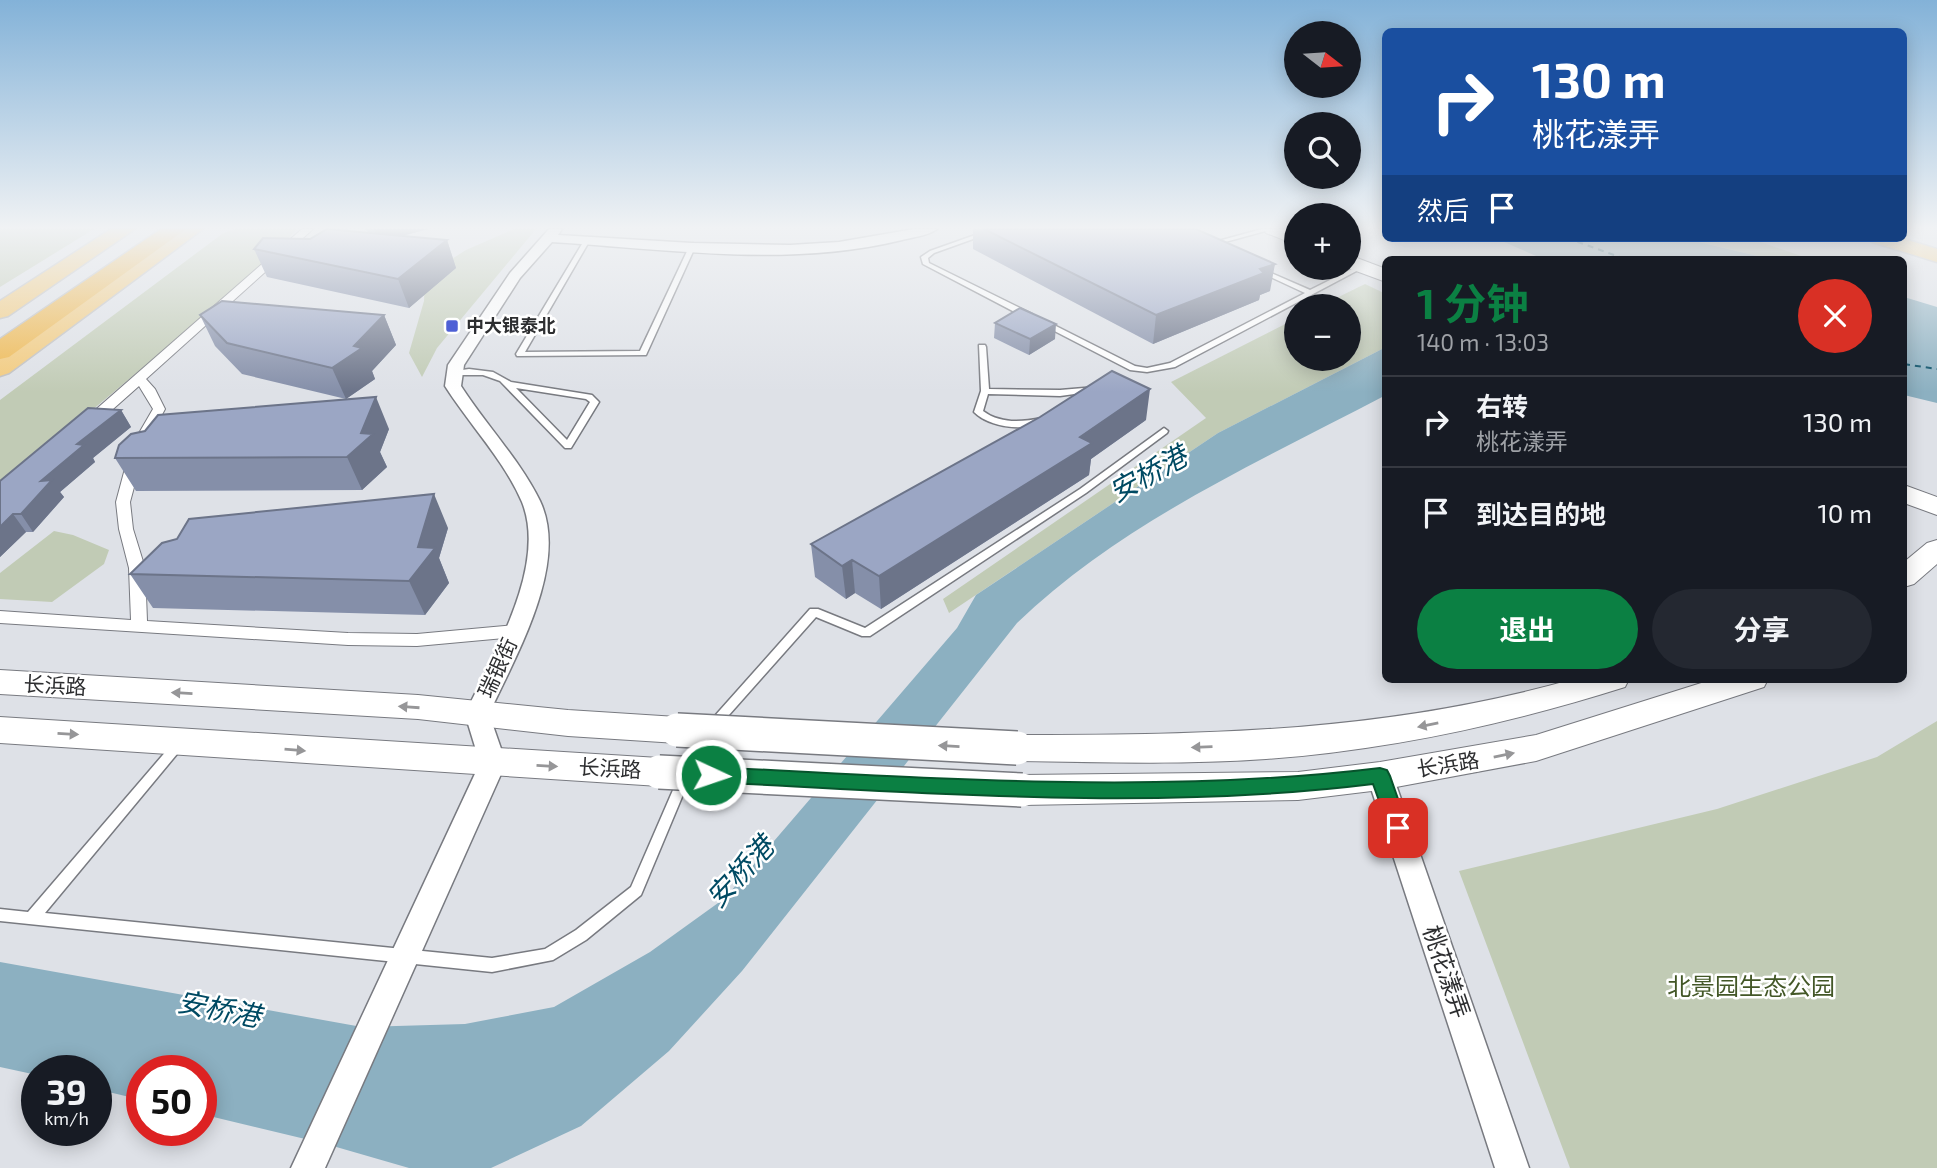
<!DOCTYPE html>
<html lang="zh">
<head>
<meta charset="utf-8">
<style>
	:root { --surface:#171b24; --page:#242831; --text:#f1f3f6; --muted:#9ea1a6; --line:#363941; --accent:#0b8043 }
	body { margin:0; font-family:"Exo 2","Noto Sans SC",sans-serif; background:var(--page); color:var(--text); height:100vh; display:flex; flex-direction:column; font-size:26px; white-space:nowrap }
	* { box-sizing:border-box; margin:0 }
	p { font-size:23px; color:var(--muted) }
	.icon { flex:none; width:38px; height:38px; fill:none; stroke:currentColor; stroke-width:2; stroke-linecap:round; stroke-linejoin:round }
	.map { position:relative; flex:1; overflow:hidden }
	.drawer { position:absolute; left:1382px; top:256px; width:525px; height:427px; display:flex; flex-direction:column; background:var(--surface); border-radius:10px; box-shadow:0 4px 18px #0003 }
	.drawer>* { flex:none }
	.guide { position:absolute; left:1382px; top:28px; width:525px; height:214px; border-radius:10px; box-shadow:0 4px 18px #0003; background:#1a4fa0; color:#fff; overflow:hidden }
	.needle { width:46px; rotate:107deg }
	.controls { position:absolute; left:1284px; top:21px; display:grid; gap:14px }
	.controls a { display:grid; place-items:center; width:77px; height:77px; border-radius:50%; background:var(--surface); box-shadow:0 4px 18px #0003; font-size:35px }
	.speed { position:absolute; left:21px; top:1055px; display:flex; gap:14px; font-size:35px; font-weight:700; text-align:center }
	.speed>* { display:grid; place-content:center; width:91px; height:91px; border-radius:50%; background:var(--surface); box-shadow:0 4px 18px #0003; line-height:1 }
	.speed small { font-size:18px; font-weight:400 }
	.speed .limit { border:10px solid #d22; background:#fff; color:#111 }
	.pin { position:absolute; display:grid; place-items:center; width:60px; height:60px; color:#fff; margin:-30px; border-radius:14px; box-shadow:0 4px 10px #0006 }
	.me { position:absolute; width:77px; margin:-38px; rotate:93deg; stroke-linejoin:round; filter:drop-shadow(0 0 5px #0008) }
	.turn { display:flex; align-items:center; gap:24px; height:147px; padding:0 35px; font-size:32px }
	.turn .icon { width:91px; height:91px; stroke-width:2.5 }
	.turn b { display:block; font-size:49px; line-height:60px }
	.then { display:flex; align-items:center; height:66px; padding:0 35px; background:#0003; gap:14px; font-size:26px }
	.round { display:grid; place-items:center; flex:none; width:74px; height:74px; border-radius:37px; background:var(--page) }
	.head { display:flex; align-items:center; justify-content:space-between; height:119px; padding:0 35px }
	h1 { font-size:42px; font-weight:700; line-height:52px; color:var(--accent) }
	.button { display:flex; gap:14px; margin-top:auto; padding:14px 35px }
	.button a { flex:1; height:80px; border-radius:42px; background:var(--accent); color:#fff; font-size:28px; font-weight:700; line-height:80px; text-align:center }
	.button a+a { background:var(--page); color:var(--text) }
	ul { padding:0; list-style:none }
	li { display:flex; align-items:center; gap:21px; height:91px; padding:0 35px; border-top:2px solid var(--line) }
	li div { flex:1 }
	li b { display:block; font-size:26px }
	li em { font-style:normal }
	.map>svg:first-child { display:block }
</style>
</head>
<body>
<div class="map">
<svg width="1937" height="1168" viewBox="0 0 1937 1168">
	<rect width="100%" height="100%" fill="#dee1e7"/>
	<!-- green -->
	<path fill="#c1cbb5" d="M0,229H94L0,287Z
		M235,229H297L255,274L0,487V400L222,234Z
		M514,229H536L437,348L422,377L409,353L424,301L425,276L466,250Z
		M1683,238H1749L1810,259H1770Z
		M1365,284L1386,294V347L1218,433L949,613L943,599L1206,418L1171,382L1297,318V359H1349V306H1320Z
		M54,531L73,535L109,550L104,564L52,602L0,599V573Z
		M1937,721V1168H1570L1459,871L1717,809L1877,757Z"/>
	<!-- water -->
	<path fill="#8cb0c1" d="M1495,238H1682L1770,259H1543Z
		M1904,297L1937,307V403L1904,395Z
		M1386,347V395C1259,462 1122,522 1017,623L742,971L669,1051L581,1126L491,1168H409L326,1144L201,1114V1071H142V1100L96,1089V1071H37V1075L0,1067V962L362,1027L465,1024L554,1007L650,952L725,898L957,628L976,595L1218,433Z"/>
	<g fill="none" stroke-linecap="round" stroke-linejoin="round">
		<!-- ferry -->
		<path stroke="#004a63" stroke-width="2" stroke-dasharray="6 5" stroke-linecap="butt" d="M1567,238L1625,259
			M1904,364L1937,369"/>
		<!-- service casing -->
		<g stroke="#787a80" stroke-width="3">
			<path id="service" d="M992,229H1001L934,253L928,258L929,263L1032,314V318H1026L923,264L921,257L930,251Z
				M1262,229H1273L1214,245L1211,243Z
				M585,239L590,240L525,352L640,351L690,245L693,243L696,245L646,355L517,356L516,354Z
				M1362,264L1365,266L1364,267L1175,367L1147,372L1130,370L1039,323L1046,321L1135,366L1147,368L1170,363L1305,293L1260,272V270H1264L1310,290Z
				M979,345H985L986,347L989,389L1060,390L1096,387L1100,389L1096,391L1060,396L988,394L983,411C1000,424 1022,422 1042,418L1046,421C1027,432 990,428 974,412L981,391Z
				M469,369L493,372L511,382L592,395L599,402L571,448H565L500,381L483,375H455L451,373L455,371ZM516,388L586,399L590,402L567,440Z
				M1164,428L1168,431L1167,433L1086,493L870,636H862L816,617L705,742L641,895L586,940L553,960L492,972L0,921V909L28,912L174,742L178,740L182,742L184,745L182,748L45,913L492,958L545,949L576,930L631,887L696,737L810,609H818L865,628L1080,489Z"/>
		</g>
		<!-- pedestrian casing -->
		<g stroke="#787a80" stroke-width="2">
			<path id="pedestrian" d="M302,229H313L146,379L155,389L165,409L147,443H137L135,440L153,409L139,386L95,425H85V419Z
				M134,457L141,461L130,502L133,529L145,568L147,621L348,633L417,634L515,625L523,631L515,637L417,646L348,645L0,623V611L131,620L129,568L119,529L116,502L127,461Z"/>
		</g>
		<!-- minor casing -->
		<g stroke="#787a80" stroke-width="3">
			<path id="minor" d="M549,229H562L558,235L692,243L790,245L839,242L914,229H937C928,236 913,237 902,240C789,268 666,249 552,242L520,278L464,365L461,386C486,425 520,460 540,501C570,564 515,657 489,714L506,763L325,1168H291L480,763L465,714C492,657 548,566 522,502C504,460 469,424 445,386L448,365L510,273Z
				M1380,766L1389,769L1393,776L1529,1168H1495L1367,776L1371,769Z"/>
		</g>
		<!-- secondary casing -->
		<g stroke="#787a80" stroke-width="2">
			<path id="secondary" d="M1264,229H1289L1297,232V245L1266,233Z
				M1349,255L1386,269V282L1348,268Z
				M1904,485L1937,497V515L1904,503Z
				M1937,540V564L1914,584L1904,587V562L1927,543Z
				M0,670L418,695L568,710L677,717L689,721L694,730L689,739L677,743L568,736L418,719L0,694Z
				M1574,679H1629L1625,687C1508,724 1389,750 1266,759C1183,765 1100,762 1017,761L1005,758L1000,748L1005,738L1017,735C1209,735 1388,732 1574,679Z
				M1714,679H1768L1764,687L1536,761L1380,790L1298,800L1022,805L1009,800L1004,790L1009,780L1022,775L1298,772L1380,762L1536,735Z
				M0,717L659,758L672,762L677,772L672,782L659,786L0,743Z"/>
		</g>
		<!-- primary casing -->
		<g stroke="#c0c0c1" stroke-width="3">
			<path id="primary" d="M111,229H135L8,316L0,318V301Z
				M180,229H203L9,373L0,376V356Z
				M1869,238H1901L1937,249V262L1872,242Z"/>
		</g>
		<!-- trunk casing -->
		<g stroke="#c0c0c1" stroke-width="3">
			<path id="trunk" d="M161,229H186L9,357L0,359V339Z"/>
		</g>
		<!-- service -->
		<use href="#service" fill="#fff" fill-rule="evenodd"/>
		<!-- pedestrian -->
		<use href="#pedestrian" fill="#fff" fill-rule="evenodd"/>
		<!-- minor -->
		<use href="#minor" fill="#fff" fill-rule="evenodd"/>
		<!-- secondary -->
		<use href="#secondary" fill="#fff" fill-rule="evenodd"/>
		<!-- primary -->
		<use href="#primary" fill="#f3ca7b" fill-rule="evenodd"/>
		<!-- trunk -->
		<use href="#trunk" fill="#efb84f" fill-rule="evenodd"/>
		<!-- secondary-bridge casing -->
		<g stroke="#787a80" stroke-width="36" stroke-linecap="butt">
			<path id="secondary-bridge" d="M677,730L1017,748
				M659,772L1022,790"/>
		</g>
		<!-- secondary-bridge -->
		<use href="#secondary-bridge" stroke="#fff" stroke-width="33"/>
	</g>
	<!-- wall -->
	<path fill="#858fa9" d="M365,229H428L402,236L447,240L456,268L409,308L267,277L254,249L310,239L369,233Z
		M973,229H1196L1270,291L1260,295L1259,300L1153,344L973,249Z
		M200,315H384L396,345L372,371L375,379L346,399L242,374L215,346Z
		M995,323L1055,339L1029,355L994,338Z
		M121,410L131,427L93,458L95,462L60,492L64,497L33,532H26L0,557V481Z
		M1146,420L1091,459L1089,475L881,609L855,593L846,599L815,577L811,544Z
		M389,429L380,452L387,467L362,490L136,491L115,458Z
		M448,528L439,558L449,583L425,615L153,608L130,574Z"/>
	<!-- shaded-wall -->
	<path fill="#6c7489" d="M374,229H428L379,242Z
		M447,240L456,268L409,308L398,279Z
		M1275,264L1270,291L1260,295L1259,300L1153,344L1156,315L1260,269Z
		M384,315L396,345L372,371L375,379L346,399L332,368Z
		M1056,324L1055,339L1029,355L1030,339Z
		M1150,389L1146,420L1091,459L1089,475L881,609L879,576Z
		M376,397L389,429L380,452L387,467L362,490L347,457L361,433Z
		M121,410L131,427L93,458L95,462L60,492L64,497L33,532L21,514L41,481L77,444Z
		M434,494L448,528L439,558L449,583L425,615L409,581L418,547Z
		M13,514L26,532L0,557V527Z
		M852,560L855,593L846,599L842,566Z"/>
	<!-- building -->
	<path fill="#9ba6c4" stroke="#6c7489" stroke-width="2" d="M327,229L447,240L398,279L254,249L263,238L310,239Z
		M984,229H1196L1275,264L1260,269L1264,273L1156,315Z
		M222,301L384,315L354,346L362,348L332,368L227,343L200,315Z
		M1020,308L1056,324L1030,339L995,323Z
		M1112,371L1150,389L1080,437L1092,443L879,576L852,560L842,566L811,544L1040,417Z
		M376,397L361,433L373,434L347,457L115,458L119,445L131,434L145,431L158,415Z
		M88,408L121,410L77,444L84,445L41,481L52,480L21,514H13L0,527V481Z
		M434,494L418,547L435,548L409,581L130,574L162,543L177,539L189,519Z"/>
	<!-- one-way arrows -->
	<defs><path id="oneway-solid" d="M-6-.8H1V-3.2L6.5 0L1 3.2V.8H-6Z" transform="scale(1.75)"/></defs>
	<g fill="#969698">
		<use href="#oneway-solid" transform="translate(182 693) rotate(-177)"/>
		<use href="#oneway-solid" transform="translate(409 707) rotate(-176)"/>
		<use href="#oneway-solid" transform="translate(1428 725) rotate(169)"/>
		<use href="#oneway-solid" transform="translate(68 734) rotate(3)"/>
		<use href="#oneway-solid" transform="translate(949 746) rotate(-177)"/>
		<use href="#oneway-solid" transform="translate(1202 747) rotate(178)"/>
		<use href="#oneway-solid" transform="translate(295 750) rotate(5)"/>
		<use href="#oneway-solid" transform="translate(1504 755) rotate(-11)"/>
		<use href="#oneway-solid" transform="translate(547 766) rotate(3)"/>
	</g>
	<!-- sky -->
	<linearGradient id="sky" x2="0" y2="1"><stop stop-color="#83b2d8"/><stop offset="0.58" stop-color="#f0f2f4"/><stop offset="1" stop-color="#f0f2f4" stop-opacity="0"/></linearGradient>
	<rect width="1937" height="392" fill="url(#sky)"/>
	<!-- route -->
	<path fill="#0b8043" stroke="#07532c" stroke-width="2" d="M711,767C933,778 1159,795 1380,768L1387,770L1390,776L1408,828L1405,834H1391L1373,784C1156,811 929,793 711,782L704,780L701,775L704,769Z"/>
	<!-- markers -->
	<rect fill="#4f60d5" stroke="#fff" stroke-width="2.5" x="445" y="319" width="14" height="14" rx="3.5"/>
	<g text-anchor="middle" stroke-width="5" stroke-linejoin="round" paint-order="stroke">
		<!-- far-poi labels -->
		<g font-size="18" font-weight="bold" fill="#2d2e30" stroke="#fff" text-anchor="start">
			<text x="466" y="332">中大银泰北</text>
		</g>
		<!-- street labels -->
		<g font-size="21" fill="#2d2e30" stroke="#fff">
			<text transform="translate(498 668) rotate(-65)" y="7">瑞银街</text>
			<text transform="translate(55 686) rotate(3)" y="7">长浜路</text>
			<text transform="translate(1448 765) rotate(-9)" y="7">长浜路</text>
			<text transform="translate(610 769) rotate(3)" y="7">长浜路</text>
		</g>
		<!-- near-street labels -->
		<g font-size="24" fill="#2d2e30" stroke="#fff">
			<text transform="translate(1446 972) rotate(71)" y="8">桃花漾弄</text>
		</g>
		<!-- near-park labels -->
		<g font-size="24" fill="#435727" stroke="#fff">
			<text x="1751" y="995">北景园生态公园</text>
		</g>
		<!-- near-water labels -->
		<g font-size="28" font-style="italic" fill="#004a63" stroke="#fff">
			<text transform="translate(1148 474) rotate(-29)" y="10">安桥港</text>
			<text transform="translate(740 872) rotate(-47)" y="10">安桥港</text>
			<text transform="translate(219 1009) rotate(11)" y="10">安桥港</text>
		</g>
	</g>
</svg>
<div class="controls">
<a><svg class="needle" viewBox="-14 -14 28 28"><path d="M0-13l5 13h-10z" fill="#e53935"/><path d="M0 13l5-13h-10z" fill="#9ea1a6"/></svg></a>
<a><svg class="icon" aria-label="search" viewBox="0 0 24 24"><circle cx="10" cy="10" r="6"/><path d="M15 15l6 6"/></svg></a>
<a>+</a>
<a>−</a>
</div>
<div class="speed"><div>39<small>km/h</small></div><div class="limit">50</div></div>
<div class="pin" style="left:1398px;top:828px;background:#d93025"><svg class="icon" aria-label="arrive" viewBox="0 0 24 24"><path d="M6 21V4h12l-3 4 3 4H6"/></svg></div>
<svg class="me" style="left:711px;top:775px" viewBox="-20 -20 40 40"><circle r="17" fill="#0b8043" stroke="#fff" stroke-width="3"/><path d="M0-11L8 9 0 5-8 9z" fill="#fff"/></svg>
<div class="guide">
<div class="turn"><svg class="icon" aria-label="right" viewBox="0 0 24 24"><path d="M7 20v-9h11M14 6l5 5-5 5"/></svg><div><b>130 m</b>桃花漾弄</div></div>
<div class="then">然后<svg class="icon" aria-label="arrive" viewBox="0 0 24 24"><path d="M6 21V4h12l-3 4 3 4H6"/></svg></div>
</div>
<section class="drawer">
<div class="head"><div><h1>1 分钟</h1><p>140 m · 13:03</p></div><a class="round" style="background:#d93025;color:#fff"><svg class="icon" aria-label="close" viewBox="0 0 24 24"><path d="M6 6l12 12M18 6L6 18"/></svg></a></div>
<ul>
<li><svg class="icon" aria-label="right" viewBox="0 0 24 24"><path d="M7 20v-9h11M14 6l5 5-5 5"/></svg><div><b>右转</b><p>桃花漾弄</p></div><em>130 m</em></li>
<li><svg class="icon" aria-label="arrive" viewBox="0 0 24 24"><path d="M6 21V4h12l-3 4 3 4H6"/></svg><div><b>到达目的地</b></div><em>10 m</em></li>
</ul>
<div class="button"><a>退出</a><a>分享</a></div>
</section>
</div>
</body>
</html>
